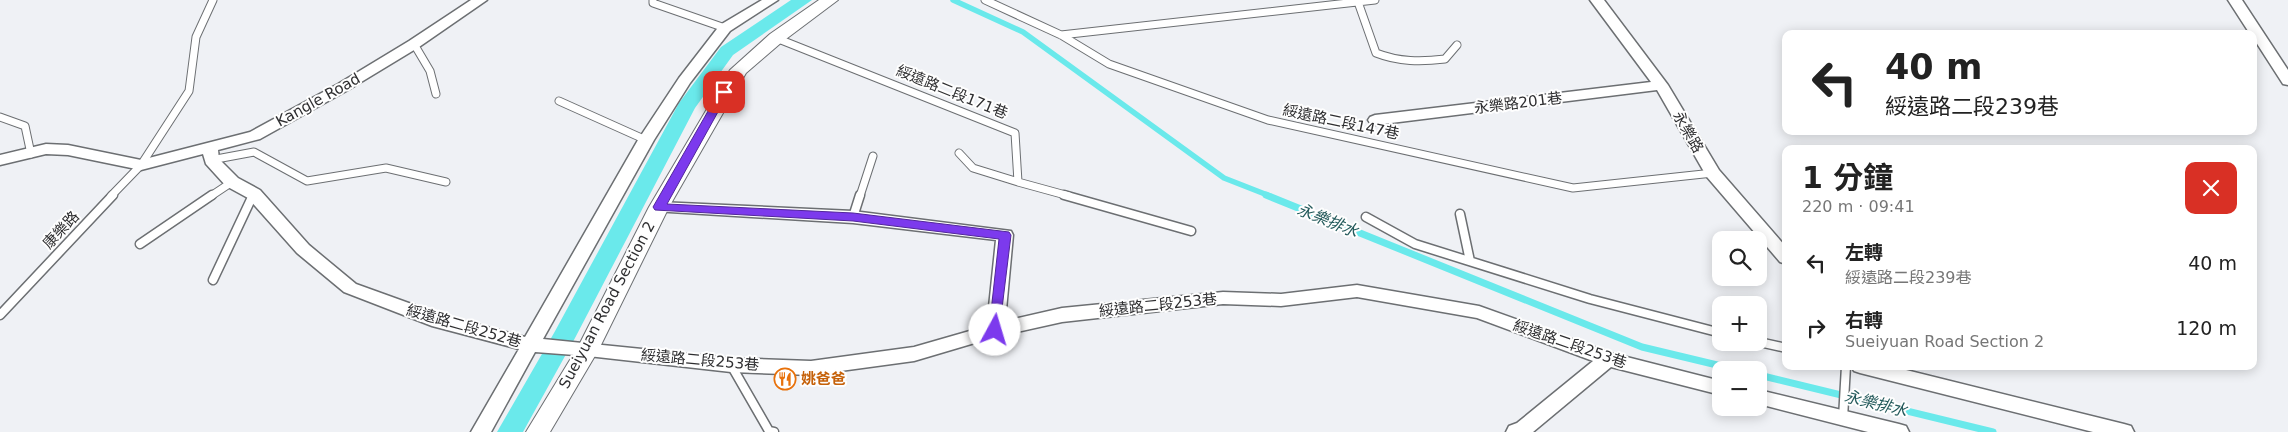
<!DOCTYPE html>
<html lang="zh-TW">
<head>
<meta charset="utf-8">
<style>
	:root { --surface:#fff; --page:#f6f6f6; --text:#222; --muted:#767676 }
	body { margin:0; font-family:"DejaVu Sans","Noto Sans TC",sans-serif; background:var(--page); color:var(--text); height:100vh; display:flex; flex-direction:column; font-size:19px; white-space:nowrap }
	* { box-sizing:border-box; margin:0 }
	p { font-size:16px; color:var(--muted) }
	.icon { flex:none; width:28px; height:28px; fill:none; stroke:currentColor; stroke-width:2; stroke-linecap:round; stroke-linejoin:round }
	.map { position:relative; flex:1; overflow:hidden }
	.side { position:absolute; left:1782px; top:145px; width:475px; height:225px; display:flex; flex-direction:column; background:var(--surface); border-radius:10px; box-shadow:0 2px 12px #0003 }
	.side>* { flex:none }
	.banner { position:absolute; left:1782px; top:30px; width:475px; height:105px; border-radius:10px; box-shadow:0 2px 12px #0003; background:#fff; color:var(--text); overflow:hidden }
	.fabs { position:absolute; left:1712px; top:231px; display:grid; gap:10px }
	.fabs a { display:grid; place-items:center; width:55px; height:55px; border-radius:10px; background:var(--surface); box-shadow:0 2px 12px #0003; font-size:25px }
	.pin { position:absolute; display:grid; place-items:center; width:42px; height:42px; color:#fff; margin:-21px; border-radius:10px; box-shadow:0 2px 8px #0006 }
	.me { position:absolute; width:55px; margin:-28px; rotate:6deg; stroke-linejoin:round; filter:drop-shadow(0 0 4px #0008) }
	.turn { display:flex; align-items:center; gap:18px; height:105px; padding:0 20px; font-size:22px }
	.turn .icon { width:65px; height:65px; stroke-width:2.5 }
	.turn b { display:block; font-size:35px; line-height:42px }
	.round { display:grid; place-items:center; flex:none; width:52px; height:52px; border-radius:10px; background:var(--page) }
	.head { display:flex; align-items:center; justify-content:space-between; height:85px; padding:0 20px }
	h1 { font-size:30px; font-weight:700; line-height:38px }
	ul { padding:0; list-style:none }
	li { display:flex; align-items:center; gap:15px; height:65px; padding:0 20px }
	li div { flex:1 }
	li b { display:block; font-size:19px }
	li em { font-style:normal }
	.map>svg:first-child { display:block }
</style>
</head>
<body>
<div class="map">
<svg width="2288" height="432" viewBox="0 0 2288 432">
	<rect width="100%" height="100%" fill="#eff1f5"/>
	<g fill="none" stroke-linecap="round" stroke-linejoin="round">
		<!-- stream-far1 -->
		<path stroke="#6ae9eb" stroke-width="5.5" d="M953,0L1023,32L1224,178L1270,196"/>
		<!-- stream -->
		<path stroke="#6ae9eb" stroke-width="7" d="M1266,195L1642,347L1738,370
			M1759,375L1993,432"/>
		<!-- canal -->
		<path fill="#6ae9eb" fill-rule="evenodd" d="M791,0H812L733,55L695,108L575,338L523,432H497L554,333L679,103L721,47Z"/>
		<!-- service-far1 casing -->
		<g stroke="#6c6f72" stroke-width="9">
			<path id="service-far1" d="M653,0V3L725,28
				M985,0L1061,35L1109,64L1268,120L1573,188L1713,173
				M1358,2L1376,53C1399,62 1421,62 1445,59L1457,45
				M1061,35L1375,0
				M776,38L1015,133L1018,182L1069,196
				M414,44L430,71L436,94
				M559,101L646,140
				M0,117L25,126L31,154
				M959,153L973,168L1018,182
				M211,160L254,152L307,181L386,168L446,182
				M111,196L141,165L189,91L196,37L213,0
				M211,196L232,182
				M253,196L254,194
				M860,196L873,156"/>
		</g>
		<!-- service casing -->
		<g stroke="#6c6f72" stroke-width="11">
			<path id="service" d="M1064,195L1191,231
				M1460,214L1470,261
				M853,217L860,195
				M1366,217L1415,244L1590,299L1721,333
				M140,244L212,195
				M213,280L253,195
				M0,315L113,195
				M1759,342L1786,348
				M731,365L769,431L774,432
				M1843,418L1846,366"/>
		</g>
		<!-- minor casing -->
		<g stroke="#6c6f72" stroke-width="3">
			<path id="minor" d="M471,0H487L419,47L348,90L260,139L218,150L219,159L238,178L260,190L309,245L356,284L442,315L525,337L638,140L679,78L720,25L762,0H778L730,31L690,83L654,140L543,339L731,358L811,361L914,347L987,326L996,240L853,223L653,211L651,207L653,203L659,202L853,211L1011,231L1013,235L1005,321L1062,308L1223,292L1281,294L1357,285L1479,306L1611,353L1721,381V395L1611,367L1533,432H1506L1509,426L1517,423L1593,361L1477,318L1357,297L1281,306L1223,304L1062,322L995,337L914,361L811,375L731,372L588,356L535,352L491,432H471L519,349L432,326L344,292L297,253L248,198L226,186L206,164L203,154L141,170L68,155L46,154L0,165V155L46,144L68,145L141,160L250,132L338,84L409,41Z
				M1590,0H1604L1668,85L1719,170L1786,247V264L1780,262L1707,177L1657,90L1375,125L1370,123L1368,120L1370,117L1375,115L1651,82Z
				M2228,0H2242L2288,70V85L2283,84L2254,39V34H2250Z
				M1851,366H1890L2124,424L2131,426L2134,432H2093L1860,373L1854,371Z
				M1759,390L1899,424L1906,426L1909,432H1868L1759,404Z"/>
		</g>
		<!-- tertiary casing -->
		<g stroke="#6c6f72" stroke-width="2">
			<path id="tertiary" d="M819,0H838L782,42L746,73L669,207L599,349L550,432H526L579,345L649,207L730,70L770,34Z"/>
		</g>
		<!-- service-far1 -->
		<use href="#service-far1" stroke="#fff" stroke-width="7"/>
		<!-- service -->
		<use href="#service" stroke="#fff" stroke-width="8"/>
		<!-- minor -->
		<use href="#minor" fill="#fff" fill-rule="evenodd"/>
		<!-- tertiary -->
		<use href="#tertiary" fill="#fff" fill-rule="evenodd"/>
	</g>
	<!-- route -->
	<path fill="#7c3aed" stroke="#51269a" d="M724,89L729,92L667,204L853,213L1009,232L1011,235L999,333L995,334L989,330L999,239L853,221L655,210L653,207L719,92Z"/>
	<!-- icons -->
	<defs>
		<g id="restaurant-ring" transform="scale(1.125)"><circle r="9.5" fill="#fefefe" stroke="#e8710a" stroke-width="1.5"/><path d="M-5-6h1v4h1v-4h1v4h1v-4h1v5L-1.5 .5V6h-2V.5L-5-1ZM5-6V6H3V1.5H1.5Q1.5-4 5-6Z" fill="#e8710a"/></g>
	</defs>
	<g fill-rule="evenodd">
		<use href="#restaurant-ring" x="785" y="379"/>
	</g>
	<g text-anchor="middle" stroke-width="4" stroke-linejoin="round" paint-order="stroke">
		<!-- street labels -->
		<g font-size="15" fill="#2e2e30" stroke="#fefefe">
			<text transform="translate(952 92) rotate(22)" y="5">綏遠路二段171巷</text>
			<text transform="translate(318 100) rotate(-29)" y="5">Kangle Road</text>
			<text transform="translate(1518 103) rotate(-7)" y="5">永樂路201巷</text>
			<text transform="translate(1341 122) rotate(12)" y="5">綏遠路二段147巷</text>
			<text transform="translate(1688 132) rotate(60)" y="5">永樂路</text>
			<text transform="translate(61 230) rotate(-47)" y="5">康樂路</text>
			<text transform="translate(607 305) rotate(-62)" y="5">Sueiyuan Road Section 2</text>
			<text transform="translate(1158 305) rotate(-6)" y="5">綏遠路二段253巷</text>
			<text transform="translate(464 326) rotate(16)" y="5">綏遠路二段252巷</text>
			<text transform="translate(1570 344) rotate(19)" y="5">綏遠路二段253巷</text>
			<text transform="translate(700 360) rotate(5)" y="5">綏遠路二段253巷</text>
		</g>
		<!-- food labels -->
		<g font-size="15" font-weight="bold" fill="#c56008" stroke="#fefefe" text-anchor="start">
			<text x="801" y="384">姚爸爸</text>
		</g>
		<!-- water labels -->
		<g font-size="16" font-style="italic" fill="#255b5c" stroke="#fefefe">
			<text transform="translate(1328 220) rotate(22)" y="6">永樂排水</text>
			<text transform="translate(1876 403) rotate(14)" y="6">永樂排水</text>
		</g>
	</g>
</svg>
<div class="fabs">
<a><svg class="icon" aria-label="search" viewBox="0 0 24 24"><circle cx="10" cy="10" r="6"/><path d="M15 15l6 6"/></svg></a>
<a>+</a>
<a>−</a>
</div>
<div class="pin" style="left:724px;top:92px;background:#d93025"><svg class="icon" aria-label="arrive" viewBox="0 0 24 24"><path d="M6 21V4h12l-3 4 3 4H6"/></svg></div>
<svg class="me" style="left:995px;top:330px" viewBox="-20 -20 40 40"><circle r="19" fill="#fff"/><path d="M0-13L10 11 0 6-10 11z" fill="#7c3aed"/></svg>
<div class="banner">
<div class="turn"><svg class="icon" aria-label="left" viewBox="0 0 24 24"><path d="M17 20v-9H6M10 6l-5 5 5 5"/></svg><div><b>40 m</b>綏遠路二段239巷</div></div>
</div>
<section class="side">
<div class="head"><div><h1>1 分鐘</h1><p>220 m · 09:41</p></div><a class="round" style="background:#d93025;color:#fff"><svg class="icon" aria-label="close" viewBox="0 0 24 24"><path d="M6 6l12 12M18 6L6 18"/></svg></a></div>
<ul>
<li><svg class="icon" aria-label="left" viewBox="0 0 24 24"><path d="M17 20v-9H6M10 6l-5 5 5 5"/></svg><div><b>左轉</b><p>綏遠路二段239巷</p></div><em>40 m</em></li>
<li><svg class="icon" aria-label="right" viewBox="0 0 24 24"><path d="M7 20v-9h11M14 6l5 5-5 5"/></svg><div><b>右轉</b><p>Sueiyuan Road Section 2</p></div><em>120 m</em></li>
</ul>
</section>
</div>
</body>
</html>
